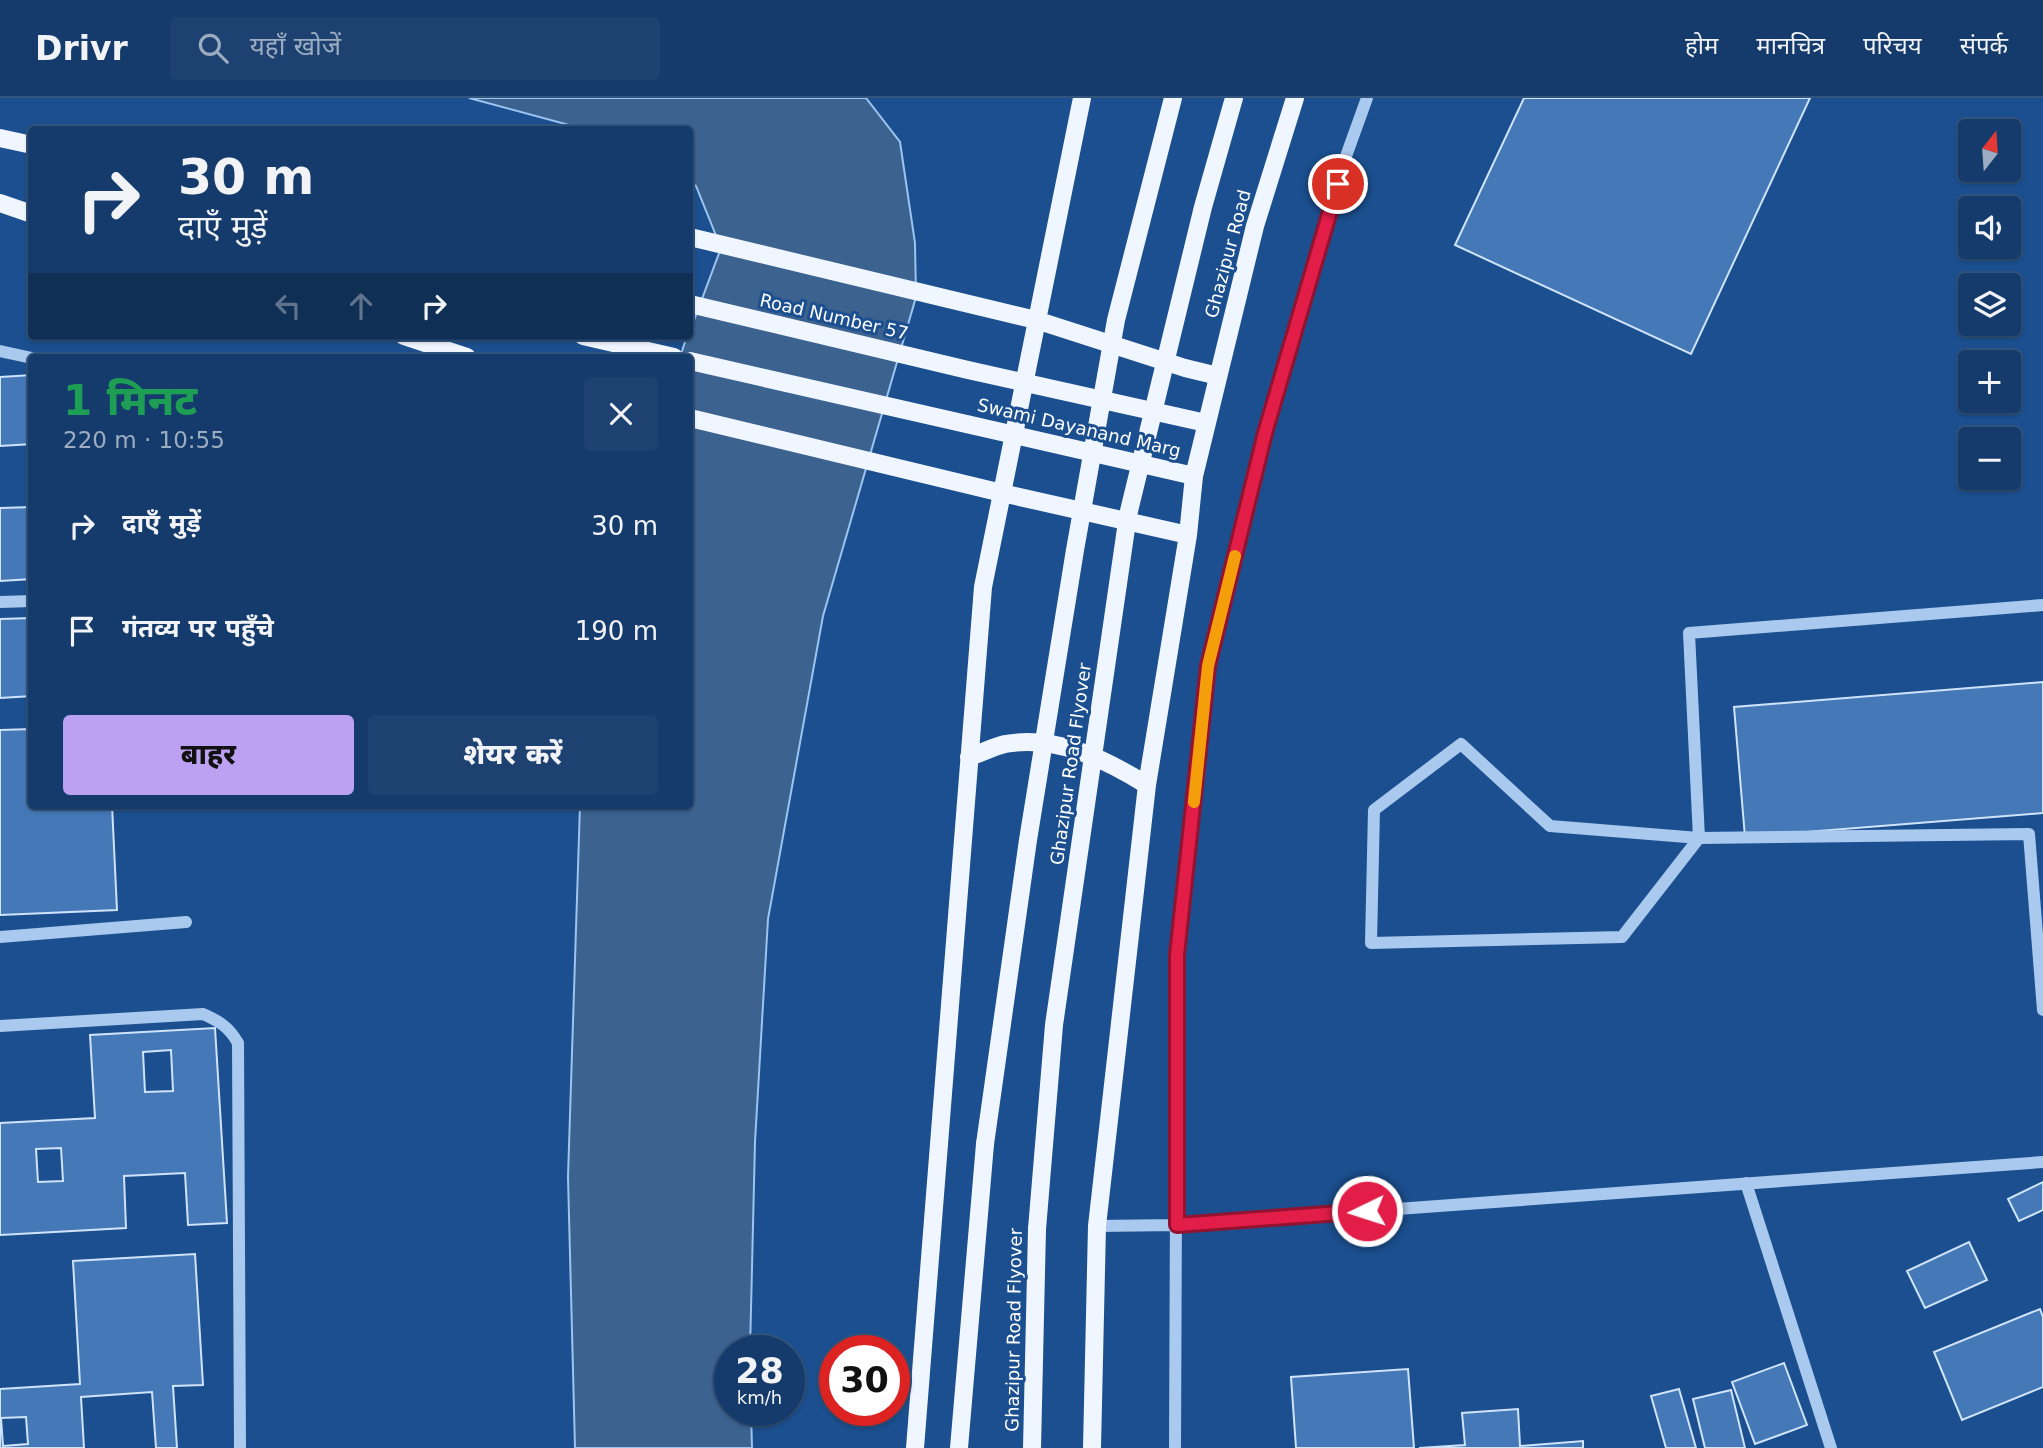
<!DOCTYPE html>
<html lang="hi">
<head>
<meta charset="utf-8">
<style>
	:root { --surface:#143b6b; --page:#1d4271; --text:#f1f3f6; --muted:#9dadc1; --line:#33557e; --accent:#bca0f2 }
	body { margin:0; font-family:"DejaVu Sans","Noto Sans Devanagari",sans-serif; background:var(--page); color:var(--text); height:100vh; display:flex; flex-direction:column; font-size:26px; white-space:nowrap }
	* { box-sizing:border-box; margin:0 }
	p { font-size:23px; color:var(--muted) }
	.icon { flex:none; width:38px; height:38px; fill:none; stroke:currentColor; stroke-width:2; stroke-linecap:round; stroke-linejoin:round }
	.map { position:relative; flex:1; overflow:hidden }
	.side { position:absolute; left:28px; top:256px; width:665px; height:455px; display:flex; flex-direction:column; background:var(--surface); border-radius:7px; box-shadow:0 2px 5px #0004,0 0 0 2px var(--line) }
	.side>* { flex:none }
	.guide { position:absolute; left:28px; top:28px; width:665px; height:214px; border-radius:7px; box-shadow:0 2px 5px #0004,0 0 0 2px var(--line); background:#143b6b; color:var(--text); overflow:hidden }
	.needle { width:46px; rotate:17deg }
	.controls { position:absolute; left:1958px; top:21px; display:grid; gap:14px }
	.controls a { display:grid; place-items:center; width:63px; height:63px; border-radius:7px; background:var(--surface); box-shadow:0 2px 5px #0004,0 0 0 2px var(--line); font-size:35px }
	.speed { position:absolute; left:714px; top:1237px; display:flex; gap:14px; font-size:35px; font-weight:700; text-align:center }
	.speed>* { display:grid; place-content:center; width:91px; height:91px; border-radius:50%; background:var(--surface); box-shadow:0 2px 5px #0004,0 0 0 2px var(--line); line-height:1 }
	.speed small { font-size:18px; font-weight:400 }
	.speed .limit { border:10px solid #d22; background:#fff; color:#111 }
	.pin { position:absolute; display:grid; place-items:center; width:60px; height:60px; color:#fff; margin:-30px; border:4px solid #fff; border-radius:50%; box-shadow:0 2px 7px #0007 }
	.me { position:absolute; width:77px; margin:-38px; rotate:266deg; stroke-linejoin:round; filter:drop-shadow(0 0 5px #0008) }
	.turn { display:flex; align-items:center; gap:24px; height:147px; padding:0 35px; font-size:32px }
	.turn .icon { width:91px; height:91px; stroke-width:2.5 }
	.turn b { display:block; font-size:49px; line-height:60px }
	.lanes { display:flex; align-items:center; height:66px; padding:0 35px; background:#0003; justify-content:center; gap:35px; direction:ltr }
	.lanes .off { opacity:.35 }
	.round { display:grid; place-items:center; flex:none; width:74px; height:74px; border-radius:7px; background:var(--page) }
	.head { display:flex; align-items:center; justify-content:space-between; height:119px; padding:0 35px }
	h1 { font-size:42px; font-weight:800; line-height:52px; color:#1e9e55 }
	.action { display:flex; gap:14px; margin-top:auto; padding:14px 35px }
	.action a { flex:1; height:80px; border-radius:7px; background:var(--accent); color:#111; font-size:28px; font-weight:800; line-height:80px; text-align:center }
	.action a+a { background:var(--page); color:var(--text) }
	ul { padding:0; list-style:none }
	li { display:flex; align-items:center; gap:21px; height:105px; padding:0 35px }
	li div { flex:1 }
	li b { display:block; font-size:26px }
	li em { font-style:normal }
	header { display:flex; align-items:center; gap:42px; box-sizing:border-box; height:98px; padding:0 35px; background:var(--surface); border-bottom:2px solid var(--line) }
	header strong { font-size:33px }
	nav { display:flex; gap:38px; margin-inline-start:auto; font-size:24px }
	.search { width:490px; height:63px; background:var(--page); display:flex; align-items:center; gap:18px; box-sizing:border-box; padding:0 24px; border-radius:7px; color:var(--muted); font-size:26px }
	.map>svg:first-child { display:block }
</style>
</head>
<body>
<header>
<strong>Drivr</strong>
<div class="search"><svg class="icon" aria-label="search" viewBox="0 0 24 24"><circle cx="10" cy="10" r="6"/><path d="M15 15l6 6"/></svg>यहाँ खोजें</div>
<nav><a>होम</a><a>मानचित्र</a><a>परिचय</a><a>संपर्क</a></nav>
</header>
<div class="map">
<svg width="2043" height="1350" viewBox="0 0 2043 1350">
	<rect width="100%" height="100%" fill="#1b4f8f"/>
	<!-- water -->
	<path fill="#3c6290" stroke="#9cc4f0" stroke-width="2" d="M469,0H866L900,44L915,145L916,199L823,518L768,821L755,1044L750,1253H730V1312L751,1313L752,1350H575L568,1079L580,707H690V259H680L687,238H690V233L721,150L696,88L690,84V32L584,31Z"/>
	<!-- building -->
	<path fill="#4478b7" stroke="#cfe3fa" stroke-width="2" fill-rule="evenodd" d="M1524,0H1810L1691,256L1455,147Z
		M32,277V346L0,348V279Z
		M32,409V481L0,483V410Z
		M32,520V598L0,600V521Z
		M2043,584V715L1745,739L1734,609Z
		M32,631V707H112L117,812L0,817V632Z
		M215,930L227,1125L188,1127L185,1075L124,1078L126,1130L0,1137V1025L95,1020L90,937ZM171,952L173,993L145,994L143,954ZM61,1050L63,1083L38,1084L36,1051Z
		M2043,1084V1112L2019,1123L2008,1101Z
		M1969,1144L1987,1182L1925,1210L1907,1173Z
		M195,1156L203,1287L173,1288L177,1350H156L152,1294L81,1299L84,1350H0V1291L80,1286L73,1163ZM26,1319L28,1346L3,1348L1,1320Z
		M2040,1211L2043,1219V1289L1962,1322L1934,1254Z
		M1784,1265L1807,1327L1755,1346L1732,1284Z
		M1408,1271L1414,1350H1296L1291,1279Z
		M1679,1291L1696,1350H1666L1651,1298Z
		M1731,1292L1745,1350H1705L1693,1301Z
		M1518,1311L1520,1348L1583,1343V1350H1419L1465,1347L1462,1315Z"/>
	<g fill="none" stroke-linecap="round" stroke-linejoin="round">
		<!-- minor -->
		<path stroke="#a9c9ee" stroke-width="12" d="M0,253L32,260
			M0,504L32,503
			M2043,507L1689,535L1699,740L1622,839L1371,845L1374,712L1461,646L1550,728L1699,740L2029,736L2043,912
			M0,839L186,824
			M0,928L203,916C219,923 229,929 238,945L240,1350
			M1746,1085L1831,1350
			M1097,1128L1177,1127L2043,1064
			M1175,1350L1177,857L1208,568L1265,335L1345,61L1367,0"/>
		<!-- major -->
		<path stroke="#f0f6ff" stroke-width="18" d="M0,40L32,47
			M0,105L32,116
			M690,139L1036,222L1185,270L1218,278
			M690,206L968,272L1206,325
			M404,238L467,259
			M583,238L674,259
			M690,263L1194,378
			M690,320L1002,395L1188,437
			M969,659C981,655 993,649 1005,646C1056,637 1105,661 1147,687
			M915,1350L983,489L1082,0
			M959,1350L985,1046
			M1032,1350L1037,1131
			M1092,1350L1097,1128L1147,687L1188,437L1194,378L1255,128L1295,0"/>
		<!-- major-bridge -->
		<path stroke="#f0f6ff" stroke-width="18" d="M985,1046L1028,742L1075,452L1116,222L1173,0
			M1037,1131L1054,927L1128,417L1203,109L1234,0"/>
	</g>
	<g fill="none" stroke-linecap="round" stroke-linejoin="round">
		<!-- route casing -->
		<g stroke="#92132f" stroke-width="18">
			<path id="route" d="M1338,86L1265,335L1208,568L1177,857V1127L1367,1113"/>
		</g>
		<!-- route -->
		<use href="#route" stroke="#e11d48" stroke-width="12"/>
		<!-- slow -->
		<path stroke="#f59e0b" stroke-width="12" d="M1194,704L1208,568L1235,458"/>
	</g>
	<g text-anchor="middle" stroke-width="6" stroke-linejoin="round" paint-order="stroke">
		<!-- street labels -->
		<g font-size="18" fill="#fff" stroke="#1b4f8f">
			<text transform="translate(1228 156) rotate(-75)" y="6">Ghazipur Road</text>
			<text transform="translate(834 219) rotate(13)" y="6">Road Number 57</text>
			<text transform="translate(1079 330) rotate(13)" y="6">Swami Dayanand Marg</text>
			<text transform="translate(1071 666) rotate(-82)" y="6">Ghazipur Road Flyover</text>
			<text transform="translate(1014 1232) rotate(-89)" y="6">Ghazipur Road Flyover</text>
		</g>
	</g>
</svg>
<div class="controls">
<a><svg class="needle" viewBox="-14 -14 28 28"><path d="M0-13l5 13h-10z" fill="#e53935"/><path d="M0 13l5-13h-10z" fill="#9dadc1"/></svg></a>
<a><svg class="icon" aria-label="sound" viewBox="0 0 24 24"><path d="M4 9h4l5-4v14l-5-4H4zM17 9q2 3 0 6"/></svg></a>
<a><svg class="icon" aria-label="layers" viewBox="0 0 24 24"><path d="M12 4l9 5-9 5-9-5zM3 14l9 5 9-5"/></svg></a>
<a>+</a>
<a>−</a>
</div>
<div class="speed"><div>28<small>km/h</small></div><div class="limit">30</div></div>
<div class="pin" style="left:1338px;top:86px;background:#d93025"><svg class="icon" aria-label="arrive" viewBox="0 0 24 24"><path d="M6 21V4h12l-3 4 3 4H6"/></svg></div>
<svg class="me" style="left:1367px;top:1113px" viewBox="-20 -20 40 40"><circle r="17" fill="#e11d48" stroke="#fff" stroke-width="3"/><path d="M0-11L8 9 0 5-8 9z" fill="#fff"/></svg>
<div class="guide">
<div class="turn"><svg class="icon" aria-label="right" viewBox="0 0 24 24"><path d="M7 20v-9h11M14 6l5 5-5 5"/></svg><div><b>30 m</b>दाएँ मुड़ें</div></div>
<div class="lanes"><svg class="icon off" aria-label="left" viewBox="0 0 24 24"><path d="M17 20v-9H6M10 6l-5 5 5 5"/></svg><svg class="icon off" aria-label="ahead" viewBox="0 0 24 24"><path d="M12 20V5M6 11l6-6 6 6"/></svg><svg class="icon" aria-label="right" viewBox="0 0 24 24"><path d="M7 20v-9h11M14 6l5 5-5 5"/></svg></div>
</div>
<section class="side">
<div class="head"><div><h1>1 मिनट</h1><p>220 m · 10:55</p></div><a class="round"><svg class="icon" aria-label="close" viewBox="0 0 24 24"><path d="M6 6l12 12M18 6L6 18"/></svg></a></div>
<ul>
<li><svg class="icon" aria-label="right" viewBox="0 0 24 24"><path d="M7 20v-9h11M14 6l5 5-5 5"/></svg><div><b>दाएँ मुड़ें</b></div><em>30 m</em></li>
<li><svg class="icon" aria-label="arrive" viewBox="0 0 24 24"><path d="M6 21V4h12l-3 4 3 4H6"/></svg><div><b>गंतव्य पर पहुँचे</b></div><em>190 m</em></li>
</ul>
<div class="action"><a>बाहर</a><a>शेयर करें</a></div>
</section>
</div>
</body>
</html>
